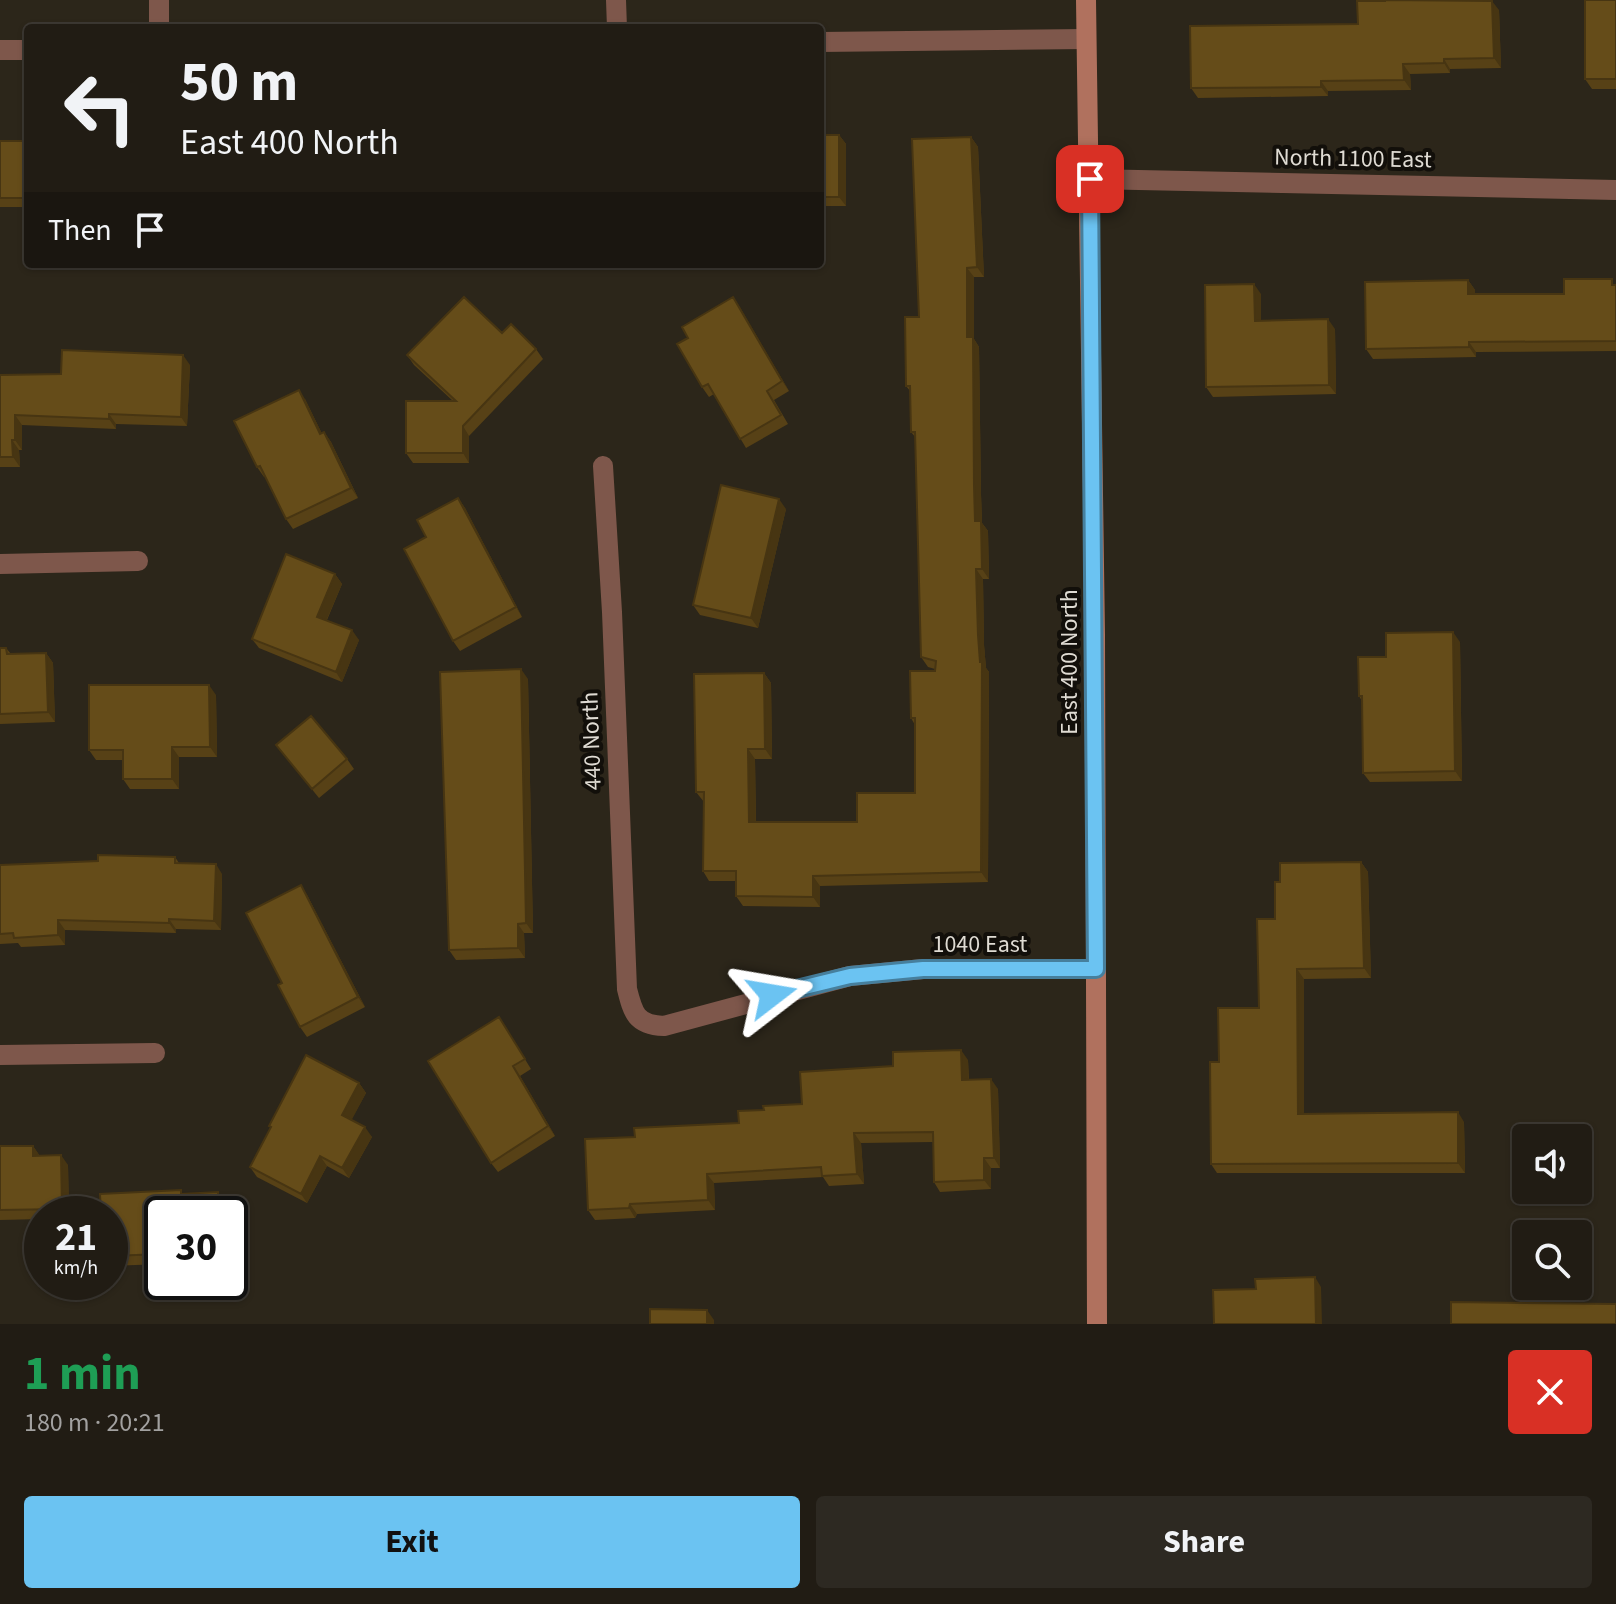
<!DOCTYPE html>
<html lang="en">
<head>
<meta charset="utf-8">
<style>
	:root { --surface:#211c14; --page:#2d2922; --text:#f1f3f6; --muted:#a2a1a0; --line:#3e3a34; --accent:#6bc3f2 }
	body { margin:0; font-family:"Source Sans 3",sans-serif; background:var(--page); color:var(--text); height:100vh; display:flex; flex-direction:column; font-size:30px; white-space:nowrap }
	* { box-sizing:border-box; margin:0 }
	p { font-size:26px; color:var(--muted) }
	.icon { flex:none; width:44px; height:44px; fill:none; stroke:currentColor; stroke-width:2; stroke-linecap:round; stroke-linejoin:round }
	.map { position:relative; height:1324px; overflow:hidden }
	.sheet { display:flex; flex-direction:column; background:var(--surface); flex:1 }
	.sheet>* { flex:none }
	.hud { position:absolute; left:24px; top:24px; width:800px; height:244px; border-radius:8px; box-shadow:0 2px 6px #0004,0 0 0 2px var(--line); background:#211c14; color:var(--text); overflow:hidden }
	.buttons { position:absolute; left:1512px; top:1124px; display:grid; gap:16px }
	.buttons a { display:grid; place-items:center; width:80px; height:80px; border-radius:8px; background:var(--surface); box-shadow:0 2px 6px #0004,0 0 0 2px var(--line); font-size:40px }
	.speed { position:absolute; left:24px; top:1196px; display:flex; gap:16px; font-size:40px; font-weight:700; text-align:center }
	.speed>* { display:grid; place-content:center; width:104px; height:104px; border-radius:50%; background:var(--surface); box-shadow:0 2px 6px #0004,0 0 0 2px var(--line); line-height:1 }
	.speed small { font-size:20px; font-weight:400 }
	.speed .limit { border:4px solid #111; border-radius:12px; background:#fff; color:#111 }
	.pin { position:absolute; display:grid; place-items:center; width:68px; height:68px; color:#fff; margin:-34px; border-radius:16px; box-shadow:0 4px 12px #0006 }
	.me { position:absolute; width:88px; margin:-44px; rotate:76deg; stroke-linejoin:round; filter:drop-shadow(0 0 6px #0008) }
	.turn { display:flex; align-items:center; gap:28px; height:168px; padding:0 24px; font-size:36px }
	.turn .icon { width:104px; height:104px; stroke-width:2.5 }
	.turn b { display:block; font-size:56px; line-height:68px }
	.then { display:flex; align-items:center; height:76px; padding:0 24px; background:#0003; gap:16px; font-size:30px }
	.round { display:grid; place-items:center; flex:none; width:84px; height:84px; border-radius:8px; background:var(--page) }
	.headline { display:flex; align-items:center; justify-content:space-between; height:136px; padding:0 24px }
	h1 { font-size:48px; font-weight:700; line-height:60px; color:#1e9e55 }
	.cta { display:flex; gap:16px; margin-top:auto; padding:16px 24px }
	.cta a { flex:1; height:92px; border-radius:8px; background:var(--accent); color:#111; font-size:32px; font-weight:700; line-height:92px; text-align:center }
	.cta a+a { background:var(--page); color:var(--text) }
	.map>svg:first-child { display:block }
</style>
</head>
<body>
<div class="map">
<svg width="1616" height="1324" viewBox="0 0 1616 1324">
	<rect width="100%" height="100%" fill="#2c261a"/>
	<g fill="none" stroke-linecap="round" stroke-linejoin="round">
		<!-- street -->
		<path stroke="#7e574b" stroke-width="20" d="M159,0V28
			M616,0L617,28
			M820,42L1086,39
			M0,50H28
			M1090,179L1616,190
			M603,466L612,612L627,989C633,1013 636,1025 664,1026L850,976L923,969H1096
			M0,564L138,561
			M0,1055L155,1053"/>
		<!-- secondary -->
		<path stroke="#b0715e" stroke-width="20" d="M1086,0L1095,635L1097,1324"/>
	</g>
	<!-- wall -->
	<path fill="#574116" d="M1385,0H1444V1L1499,10L1501,68L1450,69V73L1410,74L1411,90L1328,91V96L1198,98L1191,88L1358,24Z
		M1616,0V89H1592L1585,79Z
		M820,135H839L846,144V206H820Z
		M971,137L978,147L984,277H974V339L979,347L981,494L982,523L988,531L989,579H983L984,645L986,668L989,672L988,882L820,886V907L743,906L736,896V881H709L703,871L704,802L696,792L764,673L771,683L772,759H755L756,822H857L915,793V725L911,718L935,669L928,667L921,657L916,438L911,432V392L906,386L919,317Z
		M0,141H28V207H0Z
		M1468,280L1475,290V294H1564L1616,284V351L1476,352V357L1373,359L1366,349Z
		M1261,294V320L1335,329L1336,394L1213,397L1206,387Z
		M733,297L789,391L774,400L788,424L746,448L714,394L709,397L702,387L688,338Z
		M502,333L536,349L543,359L469,436V463H413L406,453L453,401L414,365L407,355Z
		M190,365L187,426L116,424V429L22,425V450H19L20,467H0V375L61,374Z
		M305,399L322,434L324,432L331,442L358,498L293,529L286,519L265,476L264,477L257,467Z
		M458,498L465,508L522,617L460,651L453,641L426,537Z
		M786,509L758,628L700,615L693,605Z
		M335,574L342,584L327,620L359,640L342,682L259,648L252,639Z
		M1460,642L1462,781L1370,782L1363,773L1362,701L1359,696L1386,657Z
		M0,648H6L11,654L46,653L53,663L55,722L0,724Z
		M528,679L533,933H524L525,958L456,960L449,950Z
		M216,695L217,757H179V789H130L123,779V760H96L89,750Z
		M276,745L347,759L354,769L319,798Z
		M175,857L179,863L222,874L221,930L176,929V933L65,930V945L21,947L18,943L0,944V865Z
		M1361,862L1368,872L1371,978L1304,979V1114L1464,1122L1465,1173H1217L1211,1164L1219,1062L1259,1008L1275,919L1280,882Z
		M307,895L365,1007L307,1037L300,1027L282,983Z
		M499,1017L531,1069L520,1076L555,1136L498,1172L491,1163Z
		M968,1060L969,1080L998,1089L1000,1168H991V1189L940,1192L934,1182L933,1142L861,1143L864,1184L829,1186L823,1177L714,1183L715,1210L637,1214L635,1218L595,1220L588,1210L635,1137L739,1123L764,1110L802,1104L893,1066Z
		M359,1083L366,1093L351,1120L372,1137L349,1178L327,1166L307,1203L257,1177L250,1167L271,1129L269,1126Z
		M0,1146H33L39,1155L68,1165L69,1214H42V1219L0,1220Z
		M183,1193L224,1202L162,1214V1264L110,1266V1214Z"/>
	<!-- shaded-wall -->
	<path fill="#473512" d="M1492,1L1499,10L1501,68L1494,58Z
		M1444,59L1450,69V73L1444,63Z
		M1403,64L1410,74L1411,90L1404,80Z
		M1321,81L1328,91V96L1321,87Z
		M839,135L846,144V206L839,197Z
		M971,137L978,147L984,277L977,267Z
		M967,268L974,277V339L979,347L981,494L982,523L988,531L989,579L982,569L975,521L967,337Z
		M1468,280L1475,290V304L1468,294Z
		M1254,284L1261,294V330L1255,321Z
		M733,297L740,307L789,391L782,381Z
		M1328,319L1335,329L1336,394L1329,385Z
		M1469,342L1476,352V357L1469,347Z
		M183,355L190,365L187,426L181,417Z
		M299,390L305,399L327,444L320,434Z
		M109,414L116,424V429L109,419Z
		M15,415L22,425V450L15,440Z
		M463,426L469,436V463L463,453Z
		M324,432L331,442L358,498L351,488Z
		M12,440L19,450L20,467L13,457Z
		M458,498L465,508L522,617L516,607Z
		M779,499L786,509L758,628L751,618Z
		M976,569L983,579L984,645L986,668L989,672L988,882L981,872L980,662Z
		M335,574L342,584L324,626L317,617Z
		M352,630L359,640L342,682L336,672Z
		M1453,632L1460,642L1462,781L1455,771Z
		M46,653L53,663L55,722L48,712Z
		M521,669L528,679L533,933L526,923Z
		M764,673L771,683L772,759L765,749Z
		M209,685L216,695L217,757L210,747Z
		M172,747L179,757V789L172,779Z
		M748,749L755,759L756,832L749,822Z
		M1361,862L1368,872L1371,978L1364,968Z
		M216,864L222,874L221,930L214,921Z
		M813,876L820,886V907L813,897Z
		M301,885L307,895L365,1007L358,997Z
		M169,919L176,929V933L169,923Z
		M58,920L65,930V945L58,935Z
		M518,924L524,933L525,958L518,948Z
		M1297,969L1304,979V1124L1298,1114Z
		M961,1050L968,1060L969,1089L962,1080Z
		M513,1066L520,1076L555,1136L548,1126Z
		M991,1079L998,1089L1000,1168L994,1158Z
		M359,1083L366,1093L349,1125L342,1115Z
		M1458,1112L1464,1122L1465,1173L1458,1163Z
		M365,1127L372,1137L349,1178L342,1168Z
		M854,1133L861,1143L864,1184L857,1174Z
		M33,1146L40,1156H33Z
		M61,1155L68,1165L69,1214H66L62,1209Z
		M320,1156L327,1166L307,1203L301,1194Z
		M984,1158L991,1168V1189L984,1180Z
		M707,1174L714,1183L715,1210L708,1200Z
		M218,1192L224,1202L225,1214H219Z
		M630,1204L637,1214L635,1218L629,1208Z
		M1315,1277L1321,1287L1322,1324H1316Z
		M707,1310L714,1320V1324H707Z"/>
	<!-- building -->
	<path fill="#654c19" stroke="#473512" stroke-width="2" d="M1385,0L1492,1L1494,58L1444,59V63L1403,64L1404,80L1321,81V87L1191,88L1190,26L1358,24L1357,1H1385Z
		M1585,0H1616V79H1585Z
		M820,135H839V197H820Z
		M971,137L977,267L967,268V337H973L974,485L975,521H981L982,569H976L978,635L980,662H982L981,872L813,876V897L736,896V871H703L704,792H696L694,674L764,673L765,749H748L749,822H857V793H915V718H911L910,671H935L936,661L921,657L915,432H911L910,386H906L905,317H919L912,139Z
		M0,141H28V198H0Z
		M1564,279H1612V285H1616V341L1469,342V347L1366,349L1365,282L1468,280V294H1564Z
		M1254,284L1255,321L1328,319L1329,385L1206,387L1205,285Z
		M464,297L502,333L511,324L536,349L463,426V453H406V401H456L407,355Z
		M733,297L782,381L767,391L781,415L740,439L708,384L702,387L677,344L688,338L682,327Z
		M62,350L183,355L181,417L109,414V419L15,415V440H12L13,457H0V375L61,374Z
		M299,390L320,434L324,432L351,488L286,519L260,466L257,467L234,421Z
		M721,485L779,499L751,618L693,605Z
		M458,498L516,607L453,641L404,549L426,537L417,520Z
		M286,554L335,574L317,617L352,630L336,672L252,639Z
		M1453,632L1455,771L1363,773L1362,696H1359L1358,657H1386V633Z
		M0,648H6L7,654L46,653L48,712L0,714Z
		M521,669L526,923L518,924V948L449,950L440,672Z
		M89,685H209L210,747H172V779H123V750H89Z
		M311,716L347,759L312,789L276,745Z
		M98,855L175,857V863L216,864L214,921L169,919V923L58,920V935L14,938L13,933L0,934V865L98,861Z
		M1361,862L1364,968L1297,969L1298,1114L1458,1112V1163L1211,1164L1210,1062H1219L1218,1008H1259L1257,919H1275V882H1280V863Z
		M301,885L358,997L300,1027L278,985L282,983L246,913Z
		M499,1017L525,1059L513,1066L548,1126L491,1163L428,1061Z
		M961,1050L962,1080L991,1079L994,1158H984V1180L934,1182L933,1132L854,1133L857,1174L822,1176L821,1167L707,1174L708,1200L630,1204L629,1208L588,1210L585,1139L635,1137L634,1128L739,1123L738,1111L764,1110L763,1106L802,1104L800,1072L893,1066V1052Z
		M306,1055L359,1083L342,1115L365,1127L342,1168L320,1156L301,1194L250,1167L271,1127L269,1126Z
		M0,1146H33V1156L61,1155L62,1209L0,1210Z
		M181,1190V1194L218,1192L219,1214H162V1254L110,1256V1214H101L100,1194Z
		M1315,1277L1316,1324H1214L1213,1290L1256,1289L1255,1279Z
		M1451,1302L1616,1304V1324H1451Z
		M650,1309L707,1310V1324H650Z"/>
	<g fill="none" stroke-linecap="round" stroke-linejoin="round">
		<!-- route casing -->
		<g stroke="#467f9d" stroke-width="20">
			<path id="route" d="M772,995L850,976L923,969H1096L1090,179"/>
		</g>
		<!-- route -->
		<use href="#route" stroke="#6bc3f2" stroke-width="14"/>
	</g>
	<g text-anchor="middle" stroke-width="8" stroke-linejoin="round" paint-order="stroke">
		<!-- street labels -->
		<g font-size="24" fill="#dfdbd3" stroke="#120f0a">
			<text transform="translate(1353 158) rotate(1)" y="8">North 1100 East</text>
			<text transform="translate(1069 662) rotate(-90)" y="8">East 400 North</text>
			<text transform="translate(591 741) rotate(-92)" y="8">440 North</text>
			<text x="980" y="952">1040 East</text>
		</g>
	</g>
</svg>
<div class="buttons">
<a><svg class="icon" aria-label="sound" viewBox="0 0 24 24"><path d="M4 9h4l5-4v14l-5-4H4zM17 9q2 3 0 6"/></svg></a>
<a><svg class="icon" aria-label="search" viewBox="0 0 24 24"><circle cx="10" cy="10" r="6"/><path d="M15 15l6 6"/></svg></a>
</div>
<div class="speed"><div>21<small>km/h</small></div><div class="limit">30</div></div>
<div class="pin" style="left:1090px;top:179px;background:#d93025"><svg class="icon" aria-label="arrive" viewBox="0 0 24 24"><path d="M6 21V4h12l-3 4 3 4H6"/></svg></div>
<svg class="me" style="left:772px;top:995px" viewBox="-20 -20 40 40"><path d="M0-17L14 15 0 8-14 15z" fill="#6bc3f2" stroke="#fff" stroke-width="4"/></svg>
<div class="hud">
<div class="turn"><svg class="icon" aria-label="left" viewBox="0 0 24 24"><path d="M17 20v-9H6M10 6l-5 5 5 5"/></svg><div><b>50 m</b>East 400 North</div></div>
<div class="then">Then<svg class="icon" aria-label="arrive" viewBox="0 0 24 24"><path d="M6 21V4h12l-3 4 3 4H6"/></svg></div>
</div>
</div>
<section class="sheet">
<div class="headline"><div><h1>1 min</h1><p>180 m · 20:21</p></div><a class="round" style="background:#d93025;color:#fff"><svg class="icon" aria-label="close" viewBox="0 0 24 24"><path d="M6 6l12 12M18 6L6 18"/></svg></a></div>
<div class="cta"><a>Exit</a><a>Share</a></div>
</section>
</body>
</html>
